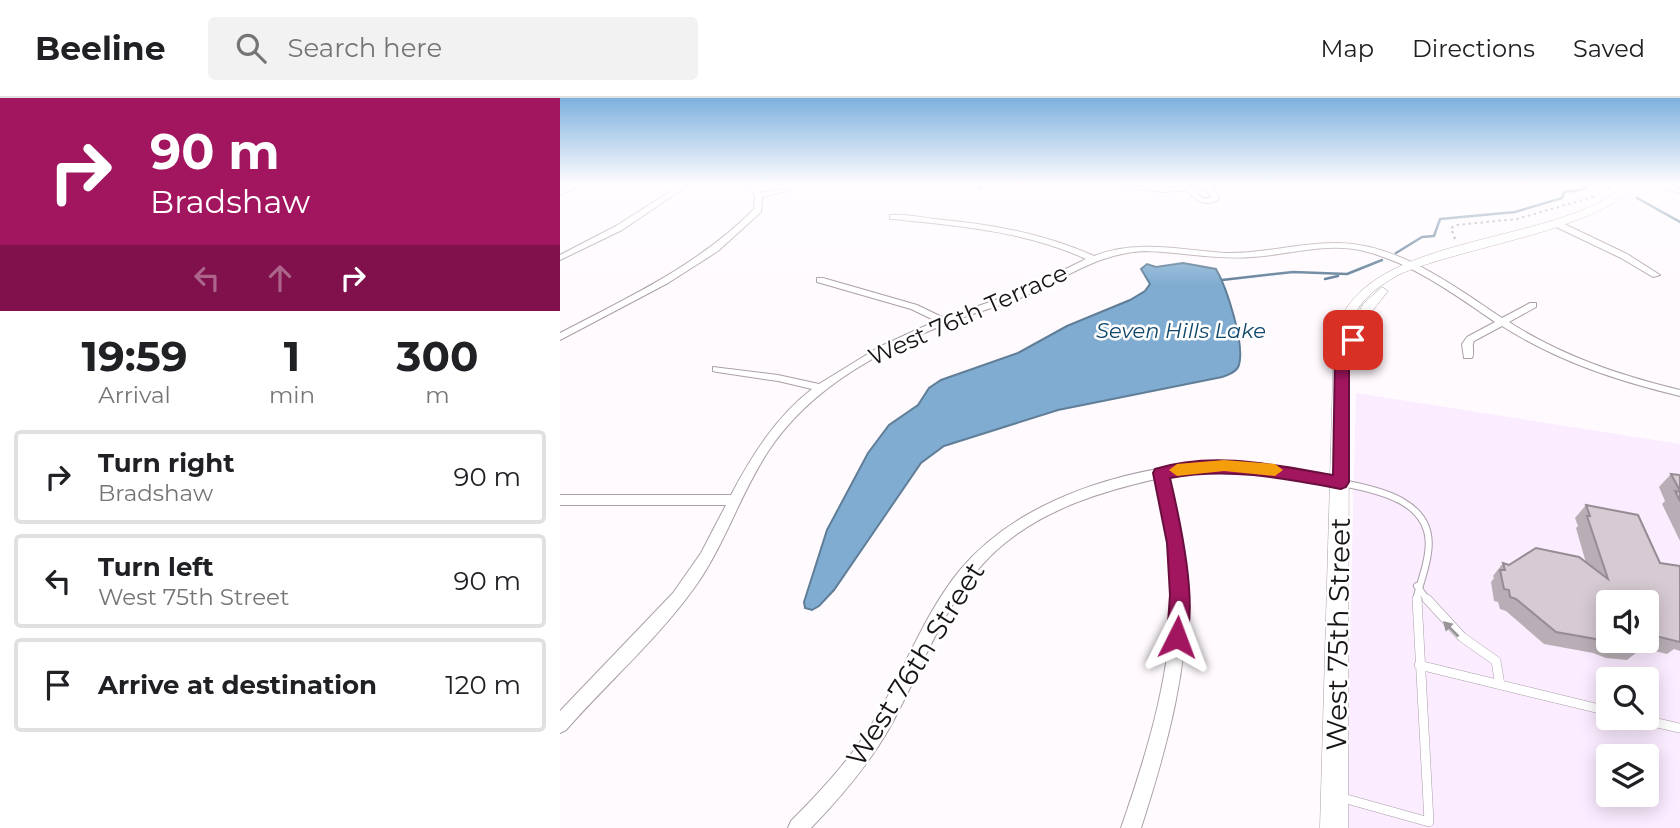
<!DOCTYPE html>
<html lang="en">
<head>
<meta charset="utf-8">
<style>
	:root { --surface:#fff; --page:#f2f2f2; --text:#202124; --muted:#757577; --line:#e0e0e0 }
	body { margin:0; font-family:Montserrat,sans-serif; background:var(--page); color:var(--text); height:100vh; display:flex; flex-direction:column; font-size:26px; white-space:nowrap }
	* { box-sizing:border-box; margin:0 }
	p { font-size:23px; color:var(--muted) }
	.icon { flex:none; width:38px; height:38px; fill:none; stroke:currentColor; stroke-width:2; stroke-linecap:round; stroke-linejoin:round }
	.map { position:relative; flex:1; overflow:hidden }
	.side { display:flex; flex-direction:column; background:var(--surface); width:560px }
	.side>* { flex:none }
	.guide { background:#a1165f; color:#fff; overflow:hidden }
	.controls { position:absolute; left:1036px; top:492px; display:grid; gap:14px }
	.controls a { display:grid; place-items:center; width:63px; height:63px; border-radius:7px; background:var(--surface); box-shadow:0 4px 18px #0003; font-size:35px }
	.pin { position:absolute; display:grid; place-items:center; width:60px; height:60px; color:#fff; margin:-30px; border-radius:14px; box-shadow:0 4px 10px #0006 }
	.me { position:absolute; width:77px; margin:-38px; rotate:3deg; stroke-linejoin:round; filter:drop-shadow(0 0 5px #0008) }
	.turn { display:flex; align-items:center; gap:24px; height:147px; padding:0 35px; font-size:32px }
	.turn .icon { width:91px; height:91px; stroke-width:2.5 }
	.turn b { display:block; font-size:49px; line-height:60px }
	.lanes { display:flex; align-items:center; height:66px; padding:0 35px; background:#0003; justify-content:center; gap:35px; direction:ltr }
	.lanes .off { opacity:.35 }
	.eta { display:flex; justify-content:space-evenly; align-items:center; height:119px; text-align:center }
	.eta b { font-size:42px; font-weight:700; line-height:49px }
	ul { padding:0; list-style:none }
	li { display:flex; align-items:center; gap:21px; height:94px; margin:0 14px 10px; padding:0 21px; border:4px solid var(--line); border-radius:7px }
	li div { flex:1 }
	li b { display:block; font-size:26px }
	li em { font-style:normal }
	header { display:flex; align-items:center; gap:42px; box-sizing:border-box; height:98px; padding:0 35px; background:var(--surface); border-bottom:2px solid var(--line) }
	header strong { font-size:33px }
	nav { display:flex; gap:38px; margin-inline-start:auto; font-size:24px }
	.search { width:490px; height:63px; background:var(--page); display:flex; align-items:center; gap:18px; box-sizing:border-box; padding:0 24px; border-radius:7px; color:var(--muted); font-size:26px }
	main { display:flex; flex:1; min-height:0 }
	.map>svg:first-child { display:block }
</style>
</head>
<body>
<header>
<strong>Beeline</strong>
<div class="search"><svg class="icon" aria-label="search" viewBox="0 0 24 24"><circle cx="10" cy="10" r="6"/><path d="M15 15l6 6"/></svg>Search here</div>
<nav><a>Map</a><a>Directions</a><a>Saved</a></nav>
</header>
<main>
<section class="side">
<div class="guide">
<div class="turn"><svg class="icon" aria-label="right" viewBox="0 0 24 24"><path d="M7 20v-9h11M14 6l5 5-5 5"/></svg><div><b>90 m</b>Bradshaw</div></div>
<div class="lanes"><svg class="icon off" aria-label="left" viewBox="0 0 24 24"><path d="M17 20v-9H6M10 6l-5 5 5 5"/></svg><svg class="icon off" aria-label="ahead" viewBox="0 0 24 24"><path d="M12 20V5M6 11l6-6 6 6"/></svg><svg class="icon" aria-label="right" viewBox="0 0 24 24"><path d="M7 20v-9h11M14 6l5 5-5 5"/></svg></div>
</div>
<div class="eta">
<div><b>19:59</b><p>Arrival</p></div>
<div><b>1</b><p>min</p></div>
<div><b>300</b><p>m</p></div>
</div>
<ul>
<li><svg class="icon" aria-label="right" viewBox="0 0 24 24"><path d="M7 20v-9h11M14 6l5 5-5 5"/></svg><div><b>Turn right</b><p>Bradshaw</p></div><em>90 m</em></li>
<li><svg class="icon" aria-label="left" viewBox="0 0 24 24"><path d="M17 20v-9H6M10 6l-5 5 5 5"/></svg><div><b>Turn left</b><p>West 75th Street</p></div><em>90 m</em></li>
<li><svg class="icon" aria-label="arrive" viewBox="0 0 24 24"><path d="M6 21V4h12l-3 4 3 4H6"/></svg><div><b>Arrive at destination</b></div><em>120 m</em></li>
</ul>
</section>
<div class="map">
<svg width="1120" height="730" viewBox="0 0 1120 730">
	<rect width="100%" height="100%" fill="#fffafe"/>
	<!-- education -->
	<path fill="#fbecff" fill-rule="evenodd" d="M796,295L1120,346V730H785ZM1048,504H1087V542H1048ZM1048,581H1087V620H1048ZM1048,658H1087V696H1048Z"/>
	<!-- water -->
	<path fill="#7facd0" stroke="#607e98" stroke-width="2" d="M623,165L656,171C667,190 685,246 679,267C677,274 668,277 662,279L498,312L384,348L361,365L274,492L259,508L252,512L245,510L244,504L267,432L308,355L329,327L358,307L369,290L381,282L458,255L507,228L570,202L585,193L590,186L581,171L587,166L596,169Z"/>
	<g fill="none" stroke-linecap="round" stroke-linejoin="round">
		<!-- stream -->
		<path stroke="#607e98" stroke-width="2.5" d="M1047,86L1049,90
			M1077,100L1120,124
			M836,155L862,139L874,138L880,121L955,114L1002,100L1004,94L1020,92L1031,86
			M765,181L778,178
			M662,182L733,174L787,176L822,162"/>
		<!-- service-far1 casing -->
		<g stroke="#aa9fa9" stroke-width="8">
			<path id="service-far1" d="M782,385C820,392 876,404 868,455C866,472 859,487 856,503
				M857,488L868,503"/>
		</g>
		<!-- service casing -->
		<g stroke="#aa9fa9" stroke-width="10">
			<path id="service" d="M867,501L902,539L936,563L940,587
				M859,567L1048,613
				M1075,620L1120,630
				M783,700L869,724L857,501"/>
		</g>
		<!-- minor casing -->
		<g stroke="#aa9fa9" stroke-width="2">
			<path id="minor" d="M14,86H23L0,97V92Z
				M122,86H130L62,132L0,162V157L56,128Z
				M187,86H194L201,95L229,90L232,92L202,99L201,114L158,153L108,185L0,242V235C69,199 139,167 194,111L195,98Z
				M377,86H383L379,90L376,88Z
				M536,86L604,90L666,86L652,89L659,99L658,102C645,109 635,103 627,92L604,94ZM645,90L651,99V100H642L634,91Z
				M1090,86H1102L1120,91V95Z
				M330,117C345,116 360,119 374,121C430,126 482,135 534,158C577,141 621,152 666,155C704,156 741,144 778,145C839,146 894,188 942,220L970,205H976V209L949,224C1002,258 1059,277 1120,292V298C1057,283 997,263 942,228L914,243C911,248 915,255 912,260H904L902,246L907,239L935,224C894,196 852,165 804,153C766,144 729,157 692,159C656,162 621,154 585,153C535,155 503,183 458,201C436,209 414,215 393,223C323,251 252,288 209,352C181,394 166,444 137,486C99,540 49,583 6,632L0,635V613L113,495L141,455L166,407H0V397H171C192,357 216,319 252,291L218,283L157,274L153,273V269L218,277L259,286L319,249L376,223L351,211L257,184V180H263L357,207L384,220L461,193L526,161C465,133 400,128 333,121H330Z
				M992,123H998L1067,156L1100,177L1093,179L1061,160L992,127Z
				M654,364C697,363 739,371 781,379L785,381L787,384L785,387L781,389C722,377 667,368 608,379C616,412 624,445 626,479C631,564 607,649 581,730H561C589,650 614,567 612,482C611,448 603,414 596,381C543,393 488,410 445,445C387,492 365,566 330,629C309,666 281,699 251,730H228L231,723C264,690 295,656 318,616C346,568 365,515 400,472C459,401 565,370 654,364Z"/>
		</g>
		<!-- secondary casing -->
		<g stroke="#aa9fa9" stroke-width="1">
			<path id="secondary" d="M1067,86H1078C1036,133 900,149 838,177C816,190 797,203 790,229L804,205L822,189L828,193L810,216L789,259L788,730H760L774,242C793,132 995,151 1067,86Z"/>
		</g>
		<!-- path -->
		<path stroke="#a09b9f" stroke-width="2" stroke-dasharray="2.5 3.5" stroke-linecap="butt" d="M895,141L891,130L897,127L957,121L1036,98"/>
		<!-- service-far1 -->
		<use href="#service-far1" stroke="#fff" stroke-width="6"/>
		<!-- service -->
		<use href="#service" stroke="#fff" stroke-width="9"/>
		<!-- minor -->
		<use href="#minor" fill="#fff" fill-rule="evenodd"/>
		<!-- secondary -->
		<use href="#secondary" fill="#fff" fill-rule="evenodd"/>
	</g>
	<!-- wall -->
	<path fill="#b9aeb5" d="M1111,376L1120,377V443L1102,406L1105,403L1099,389Z
		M1026,407L1100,465L1120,468V553L1114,551L1107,556L1082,550L1067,562L1046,560L1033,555L984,546L946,513L940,511L938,504L934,503L931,484L934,480L933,478L943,465L949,467L1026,465L1016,430L1018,428L1015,420Z"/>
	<!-- shaded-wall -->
	<path fill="#968d94" d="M417,86H424V87L418,93Z"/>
	<!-- building -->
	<path fill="#d7cad3" stroke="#968d94" stroke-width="2" fill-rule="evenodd" d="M1111,376L1120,377V393Z
		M1115,393L1120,394V403Z
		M1026,407L1078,417L1100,465L1120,468V544L1096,538L1082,550L1060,549L1047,543L996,534L956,501L950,499L949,492L944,491L940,472H945L943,465L949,467L976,450L1019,459L1048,481L1027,418H1030ZM1048,504H1087V542H1048Z"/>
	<!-- one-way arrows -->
	<defs><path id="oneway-solid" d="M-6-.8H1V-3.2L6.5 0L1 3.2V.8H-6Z" transform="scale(1.75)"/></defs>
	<use fill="#979597" href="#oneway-solid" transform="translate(891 531) rotate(-135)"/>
	<!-- sky -->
	<linearGradient id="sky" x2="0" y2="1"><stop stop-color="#7eb1de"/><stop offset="0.46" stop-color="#fffdff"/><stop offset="1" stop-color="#fffdff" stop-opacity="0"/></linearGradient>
	<rect width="1120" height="188" fill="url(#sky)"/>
	<!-- route -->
	<path fill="#a1165f" stroke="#690e3e" stroke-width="2" d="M793,238L799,242L789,259V384L786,389L781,391C723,380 668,369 610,380C619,418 640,510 624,546L617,549L610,546L607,539L610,497L607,445L593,375L595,371C654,353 714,367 773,377L775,259L788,239Z"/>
	<!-- slow -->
	<path fill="#f59e0b" d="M664,362L715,366L723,372L715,378L664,373L617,378L609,372L617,366Z"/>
	<g text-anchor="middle" stroke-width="5" stroke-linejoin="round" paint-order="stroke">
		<!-- far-water labels -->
		<g font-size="21" font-style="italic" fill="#12486b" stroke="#fff">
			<text x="621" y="240">Seven Hills Lake</text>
		</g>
		<!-- street labels -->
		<g font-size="24" fill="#171317" stroke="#fff">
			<text transform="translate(408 217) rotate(-24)" y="8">West 76th Terrace</text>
		</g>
		<!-- near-street labels -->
		<g font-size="28" fill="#171317" stroke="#fff">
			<text transform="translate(778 536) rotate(-89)" y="10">West 75th Street</text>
			<text transform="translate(355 566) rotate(-58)" y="10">West 76th Street</text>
		</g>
	</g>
</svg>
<div class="controls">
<a><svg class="icon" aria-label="sound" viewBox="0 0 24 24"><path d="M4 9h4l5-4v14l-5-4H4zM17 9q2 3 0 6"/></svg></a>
<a><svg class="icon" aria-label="search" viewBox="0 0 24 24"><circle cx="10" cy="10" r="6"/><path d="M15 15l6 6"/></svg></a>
<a><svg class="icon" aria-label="layers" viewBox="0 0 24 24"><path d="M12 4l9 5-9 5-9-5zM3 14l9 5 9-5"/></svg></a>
</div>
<div class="pin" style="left:793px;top:242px;background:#d93025"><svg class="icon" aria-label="arrive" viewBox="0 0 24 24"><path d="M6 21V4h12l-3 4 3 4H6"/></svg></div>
<svg class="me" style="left:617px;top:539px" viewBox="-20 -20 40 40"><path d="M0-17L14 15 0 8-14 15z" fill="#a1165f" stroke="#fff" stroke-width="4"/></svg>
</div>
</main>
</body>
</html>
